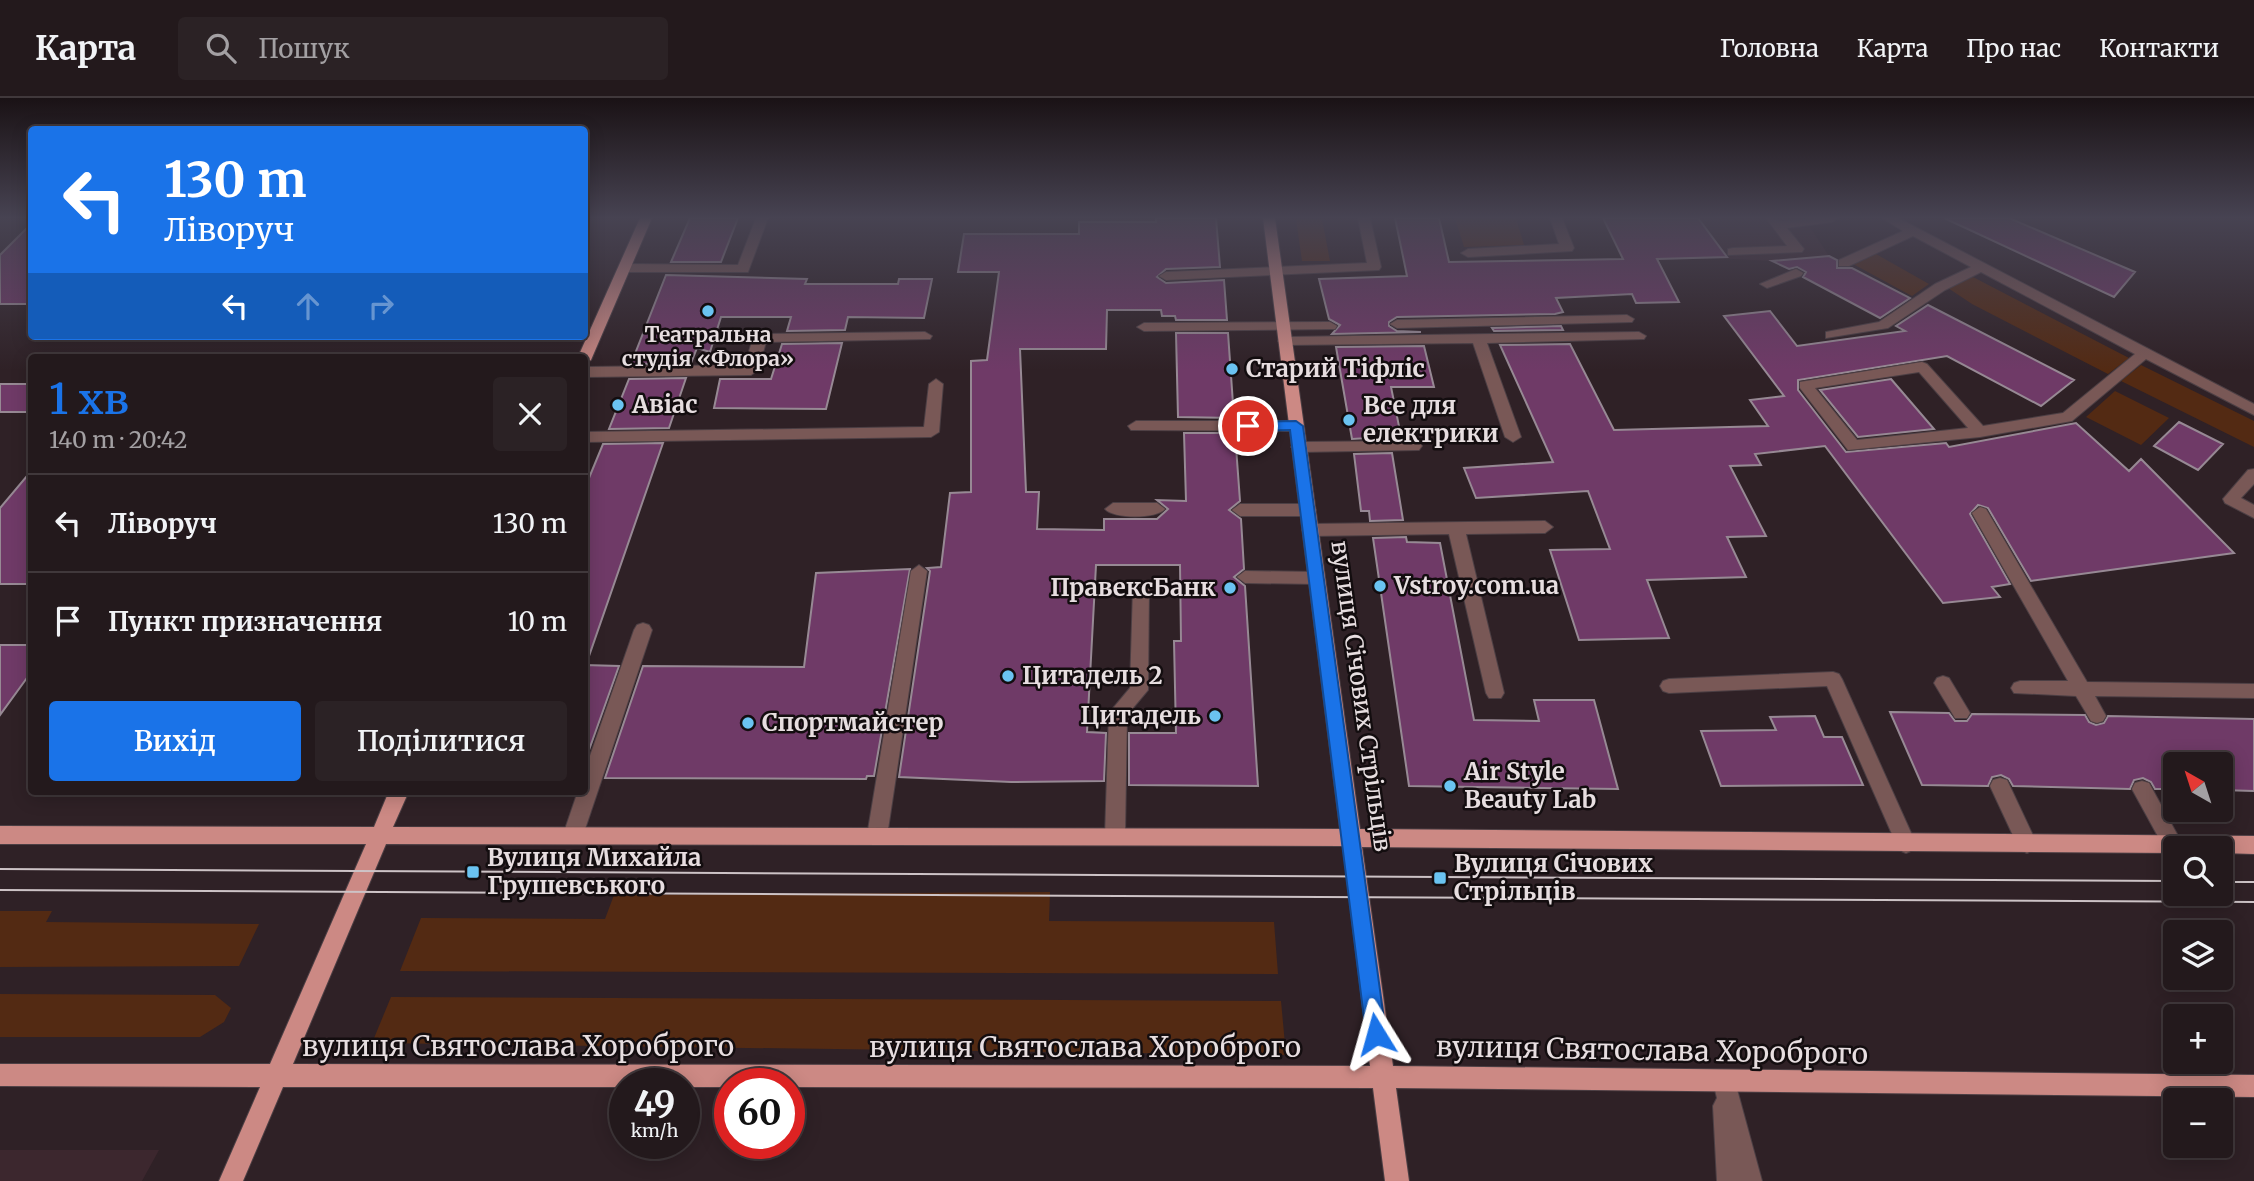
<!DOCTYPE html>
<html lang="uk">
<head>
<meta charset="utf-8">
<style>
	:root { --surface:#23191c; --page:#2b2225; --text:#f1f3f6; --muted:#a3a0a3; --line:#40383b; --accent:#1a73e8 }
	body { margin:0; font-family:Merriweather,serif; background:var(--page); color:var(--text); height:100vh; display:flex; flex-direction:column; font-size:26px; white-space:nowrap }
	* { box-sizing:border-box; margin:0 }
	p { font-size:23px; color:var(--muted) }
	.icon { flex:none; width:38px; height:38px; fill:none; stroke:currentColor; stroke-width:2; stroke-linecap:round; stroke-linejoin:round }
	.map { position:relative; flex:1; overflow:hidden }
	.sheet { position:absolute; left:28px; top:256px; width:560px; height:441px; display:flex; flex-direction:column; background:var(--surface); border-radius:7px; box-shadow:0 4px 18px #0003,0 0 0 2px var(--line) }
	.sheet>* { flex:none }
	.banner { position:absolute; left:28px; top:28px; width:560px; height:214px; border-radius:7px; box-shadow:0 4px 18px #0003,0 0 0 2px var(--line); background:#1a73e8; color:#fff; overflow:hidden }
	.needle { width:46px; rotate:321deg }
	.controls { position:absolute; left:2163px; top:654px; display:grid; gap:14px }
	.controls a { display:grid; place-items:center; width:70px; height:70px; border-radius:7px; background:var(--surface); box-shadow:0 4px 18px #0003,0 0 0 2px var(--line); font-size:35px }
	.speed { position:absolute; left:609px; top:970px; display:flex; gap:14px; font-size:35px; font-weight:700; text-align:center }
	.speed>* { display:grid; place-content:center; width:91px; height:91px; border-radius:50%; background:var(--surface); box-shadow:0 4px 18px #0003,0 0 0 2px var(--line); line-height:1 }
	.speed small { font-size:18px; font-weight:400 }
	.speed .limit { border:10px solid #d22; background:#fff; color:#111 }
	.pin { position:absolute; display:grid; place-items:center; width:60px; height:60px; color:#fff; margin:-30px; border:4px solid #fff; border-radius:50%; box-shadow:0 2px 7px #0007 }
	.me { position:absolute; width:77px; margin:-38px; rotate:352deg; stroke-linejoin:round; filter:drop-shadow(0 0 5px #0008) }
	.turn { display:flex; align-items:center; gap:24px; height:147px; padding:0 21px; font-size:32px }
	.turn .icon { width:91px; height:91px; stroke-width:2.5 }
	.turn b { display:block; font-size:49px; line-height:60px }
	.lanes { display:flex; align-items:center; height:66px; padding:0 21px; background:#0003; justify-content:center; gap:35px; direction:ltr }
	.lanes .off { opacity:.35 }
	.round { display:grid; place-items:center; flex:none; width:74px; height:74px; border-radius:7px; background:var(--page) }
	.summary { display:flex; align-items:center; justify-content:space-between; height:119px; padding:0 21px }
	h1 { font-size:42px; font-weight:600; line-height:52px; color:var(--accent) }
	.primary-button { display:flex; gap:14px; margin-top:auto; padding:14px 21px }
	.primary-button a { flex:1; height:80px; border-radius:7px; background:var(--accent); color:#fff; font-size:28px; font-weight:600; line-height:80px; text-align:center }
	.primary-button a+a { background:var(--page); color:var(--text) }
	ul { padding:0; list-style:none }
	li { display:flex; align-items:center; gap:21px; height:98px; padding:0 21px; border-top:2px solid var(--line) }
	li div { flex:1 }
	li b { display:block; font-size:26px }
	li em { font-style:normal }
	header { display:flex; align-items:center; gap:42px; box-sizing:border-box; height:98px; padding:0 35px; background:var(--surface); border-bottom:2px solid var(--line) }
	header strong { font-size:33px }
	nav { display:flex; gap:38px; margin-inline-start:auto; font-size:24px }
	.search { width:490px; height:63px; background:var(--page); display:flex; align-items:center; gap:18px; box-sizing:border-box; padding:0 24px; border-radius:7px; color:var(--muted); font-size:26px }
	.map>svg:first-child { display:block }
</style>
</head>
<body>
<header>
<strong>Карта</strong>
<div class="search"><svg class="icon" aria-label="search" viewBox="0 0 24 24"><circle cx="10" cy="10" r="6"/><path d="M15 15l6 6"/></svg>Пошук</div>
<nav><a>Головна</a><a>Карта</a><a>Про нас</a><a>Контакти</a></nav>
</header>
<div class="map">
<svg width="2254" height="1083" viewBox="0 0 2254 1083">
	<rect width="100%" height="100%" fill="#2f2126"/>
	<!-- built -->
	<path fill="#3c272e" d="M1603,120H1804L1829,158L1772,163L1714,160L1624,162Z
		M0,1052H159L142,1083H0Z"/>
	<!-- green -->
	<path fill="#532a13" d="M1455,120H1516L1524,147L1464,149Z
		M1296,121H1322L1330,163H1302Z
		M1876,156L1929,186L1912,198L1853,166Z
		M1973,179L2129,260L2108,276L1972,206L1948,190Z
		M2141,267L2254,323V349L2121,283Z
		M2115,293L2169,320L2141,347L2086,319Z
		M1050,794L1049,823L1274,824L1278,876L400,873L421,820L605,821L614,797Z
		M0,813H52L46,824L259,826L239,868L0,869Z
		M0,896L215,897L231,910L224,924L200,939H0Z
		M391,899L1281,903L1286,957L372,945Z"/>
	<!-- building -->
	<path fill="#6f3a67" stroke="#978994" stroke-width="2" d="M690,120H738L721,164H671Z
		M1156,120H1216L1220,169L1166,171L1157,179L1166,185L1224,182L1227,222H1176L1175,218H1162L1161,212H1107L1106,251H1020L1026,394H1039L1037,431L1104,432V421H1157L1168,411L1157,402L1186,403L1184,335H1235L1240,403L1229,412L1241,421L1244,471L1234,479L1245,488L1258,688L1129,687V635H1176L1174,543H1181L1180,467H1096L1087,634L1106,635L1104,683L1011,684L899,679L930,473L927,470L941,469L950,395L971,394V263L987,262L999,174H958L964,136H1079V124H1156Z
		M1395,120H1439L1449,164L1623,161L1603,120H1698L1727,159L1657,161L1679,204L1636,205L1632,196L1556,200L1563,214L1555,216L1397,219L1389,224V228L1397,233L1421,234L1332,236L1340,227L1329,221L1319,181L1407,178Z
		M1944,120H2009L2135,174L2114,199Z
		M32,125V206H0V157Z
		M1829,158L1837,162V170H1852L1910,200L1880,220L1803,179L1806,174L1797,169L1789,171L1772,163Z
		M666,177L807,181L805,186H898L899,181H932L924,220L848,219L845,232L787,233L791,219H721L710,254L697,250L691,265L631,266Z
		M1928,207L2074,282L2041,308L1947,258L1798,282V292L1846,354L1946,345L1949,349L2076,325L2129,373L2141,361L2234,455L2031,483L1988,410L1978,407L1970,416L2010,486L1992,489L2000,499L1943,505L1825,348L1755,356L1761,367L1730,368L1766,438L1727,439L1746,479L1647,482L1669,540L1579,542L1550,452L1610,451L1588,393L1476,400L1464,370L1553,364L1500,247L1570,246L1614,332L1768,328L1750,302L1784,298L1724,218L1770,213L1797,248L1905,233L1896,228Z
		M1561,228L1563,232L1494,233L1492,230Z
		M1176,235H1228L1234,320L1178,319Z
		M842,245L826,311L714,310L720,281H771L782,246Z
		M1424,248L1434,289H1391L1401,338L1352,341L1336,249Z
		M686,280L669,330L609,331L629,281Z
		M1891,281L1934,331L1858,339L1820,292Z
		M0,286H32V314H0Z
		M2179,324L2223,346L2198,372L2154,348Z
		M663,345L589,558L584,557V392L603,346Z
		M1392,355L1403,422L1370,423L1369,413H1361L1354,356Z
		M32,372V486H0V410Z
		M1406,439L1407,444L1440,445L1474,622L1539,623L1534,602H1594L1618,691L1409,688L1373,440Z
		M910,471L874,678H867L866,681L605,680L643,568L804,569L816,475Z
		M0,547H32V573L0,617Z
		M584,567L619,568L584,666Z
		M1890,614L1949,615L1955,623H1967L1972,616L2085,617L2089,624L2096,627L2104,625L2108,618L2254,621V693L2221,692V667H2175V691H2155L2151,684L2143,680L2134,682L2130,691L2013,688L2009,681L2001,677L1992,679L1988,688L1922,687Z
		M1815,618L1824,639H1842L1863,687L1721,688L1701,633L1776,632L1770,619Z"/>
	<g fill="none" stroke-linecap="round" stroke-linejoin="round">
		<!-- service casing -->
		<g stroke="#4c3f44" stroke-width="2">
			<path id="service" d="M756,120H768L748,174H625L618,170L625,166L738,167Z
				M1358,120H1370L1381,169L1379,172L1166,182L1159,178L1166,174L1367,165Z
				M1550,120H1562L1574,150L1572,153L1468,159L1461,155L1468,151L1559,146Z
				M1766,120L1781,123L1838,120L1832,124L1787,130L1804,151L1802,154L1728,157V151L1733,150L1787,148Z
				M1882,120H1898L2254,306V317L2146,261L2072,323L1980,339L1848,352L1800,290V284L1922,264L1927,266L1983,328L2063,315L2135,256L1981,174L1945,192L1888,230L1826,240V234L1879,224L1935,186L1971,169L1913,138L1849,168H1839V162L1903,133ZM1919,274L1968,330L1857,342L1815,290Z
				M1796,171L1803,175L1801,178L1767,190L1760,186Z
				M1627,217L1634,221L1632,224L1397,230L1390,226L1397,222Z
				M1330,224L1337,228L1335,231L1144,233L1137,229L1144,225Z
				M925,234L932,238L930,241L766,244L758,272L751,277L584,279V269L745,267L753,240L760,236Z
				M1639,234L1646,238L1644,241L1487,245L1521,339L1513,344L1505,339L1473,245L1285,247L1278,243L1285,239Z
				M936,281L943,286L939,334L931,339L584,344V334L924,329L929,286Z
				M1136,323H1296L1304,328L1296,333L1131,332L1128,328Z
				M1414,343L1419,344L1422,348L1419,352L1299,354L1291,349L1299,344Z
				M2254,371V386L2241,400L2254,407V420L2225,405L2223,401L2248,372Z
				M1113,405H1157L1165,411C1157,421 1113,421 1105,411Z
				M1240,406H1308L1316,412L1308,418H1240L1232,412Z
				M1980,409L1986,411L2087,584L2254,586V600L2095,598L2106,618L2103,623L2097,625L2091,623L2076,598L2014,595L2011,590L2014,585L2020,583H2068L1972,415Z
				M1545,423L1553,429L1545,435L1466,436L1504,595L1501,600H1489L1486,595L1449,436L1310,438L1302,432L1310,426Z
				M919,467L927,473L887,738L884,744L877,747L870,744L867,738L911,473Z
				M1245,473L1317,474L1325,480L1317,486L1245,485L1237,479Z
				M1141,484L1149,490L1148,592L1127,617L1125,738L1122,744L1115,747L1108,744L1105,738L1109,615L1130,590L1133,490Z
				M643,525L649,527L652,532L583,737L580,743L573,746L566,743L563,737L578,693H584V675L634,532L637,527Z
				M1833,574L1839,576L1842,581L1916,746L1913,752L1906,755L1899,752L1827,588L1669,595L1663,593L1660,588L1663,583L1669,581Z
				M1943,578L1949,580L1970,615L1967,620H1955L1934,585L1937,580Z
				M2000,680L2007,682L2037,746L2034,752L2027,755L2020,752L2017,746L1990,688L1993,682Z
				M2142,683L2149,685L2183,747L2181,751H2175V755L2166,753L2132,691L2135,685Z
				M1724,973L1732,976L1735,984L1762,1083H1717L1713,1008L1717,1000L1713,984L1716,976Z"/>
		</g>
		<!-- primary casing -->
		<g stroke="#4c3f44" stroke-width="2">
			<path id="primary" d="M640,120H652L591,262L584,266V259H578Z
				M1263,120H1275L1360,731L2254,738V756L2221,755V751H2175V755L1362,749L1393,968L2254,977V999L1396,990L1409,1083H1385L1373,990L789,989V985H730V989H684V985H625V989H283L243,1083H219L260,989L0,988V966H270L366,746H0V728L374,729L389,693H409L393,729L1340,731ZM386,746L1343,748L1370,968L293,966Z"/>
		</g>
		<!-- service -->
		<use href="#service" fill="#795856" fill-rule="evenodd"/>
		<!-- primary -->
		<use href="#primary" fill="#cc8984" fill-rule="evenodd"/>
		<!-- tram -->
		<path stroke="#cdc3c6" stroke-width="2" d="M0,771L2175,783
			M2221,784H2254
			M0,792L2254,804"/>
	</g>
	<!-- sky -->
	<linearGradient id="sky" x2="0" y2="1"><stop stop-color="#1a1215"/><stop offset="0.44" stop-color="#474352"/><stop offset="1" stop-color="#474352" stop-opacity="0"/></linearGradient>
	<rect width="2254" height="272" fill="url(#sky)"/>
	<!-- route -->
	<path fill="#1a73e8" stroke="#114b97" stroke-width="2" d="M1296,323L1303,328L1386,936L1383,943L1376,946L1369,943L1366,936L1290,332L1248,333L1242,328L1248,324Z"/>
	<!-- markers -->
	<g fill="#6ac3f1" stroke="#130d0f" stroke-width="2.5">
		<circle cx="708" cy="213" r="7"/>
		<circle cx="1232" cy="271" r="7"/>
		<circle cx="618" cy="307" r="7"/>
		<circle cx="1349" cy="322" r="7"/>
		<circle cx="1380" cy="488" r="7"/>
		<circle cx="1230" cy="490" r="7"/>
		<circle cx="1008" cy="578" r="7"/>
		<circle cx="1215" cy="618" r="7"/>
		<circle cx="748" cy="625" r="7"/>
		<circle cx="1450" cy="688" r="7"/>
		<rect x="466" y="767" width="14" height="14" rx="3.5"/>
		<rect x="1433" y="773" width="14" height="14" rx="3.5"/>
	</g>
	<g text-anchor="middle" stroke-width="5" stroke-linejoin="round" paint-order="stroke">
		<!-- far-poi labels -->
		<g font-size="21" font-weight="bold" fill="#e7dee0" stroke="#130d0f">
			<text x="708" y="244">Театральна<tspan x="708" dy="24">студія «Флора»</tspan></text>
		</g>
		<!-- poi labels -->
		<g font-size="24" font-weight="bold" fill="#e7dee0" stroke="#130d0f" text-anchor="start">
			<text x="1246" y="279">Старий Тіфліс</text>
			<text x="632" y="315">Авіас</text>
			<text x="1363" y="316">Все для<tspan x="1363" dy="28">електрики</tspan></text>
			<text x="1394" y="496">Vstroy.com.ua</text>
			<text x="1216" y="498" text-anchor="end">ПравексБанк</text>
			<text x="1022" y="586">Цитадель 2</text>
			<text x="1201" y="626" text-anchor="end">Цитадель</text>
			<text x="762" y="633">Спортмайстер</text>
			<text x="1464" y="682">Air Style<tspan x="1464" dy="28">Beauty Lab</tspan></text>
			<text x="487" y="768">Вулиця Михайла<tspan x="487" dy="28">Грушевського</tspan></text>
			<text x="1454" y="774">Вулиця Січових<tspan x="1454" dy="28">Стрільців</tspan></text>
		</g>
		<!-- street labels -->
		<g font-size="24" fill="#e7dee0" stroke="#130d0f">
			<text transform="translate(1361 598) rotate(82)" y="8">вулиця Січових Стрільців</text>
		</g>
		<!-- near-street labels -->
		<g font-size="28" fill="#e7dee0" stroke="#130d0f">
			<text x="518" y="958">вулиця Святослава Хороброго</text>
			<text x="1085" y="959">вулиця Святослава Хороброго</text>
			<text transform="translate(1652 952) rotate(1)" y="10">вулиця Святослава Хороброго</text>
		</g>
	</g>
</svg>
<div class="controls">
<a><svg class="needle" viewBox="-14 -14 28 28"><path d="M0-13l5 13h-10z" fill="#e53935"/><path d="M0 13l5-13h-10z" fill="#a3a0a3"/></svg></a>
<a><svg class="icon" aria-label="search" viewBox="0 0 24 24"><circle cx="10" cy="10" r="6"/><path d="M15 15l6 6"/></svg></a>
<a><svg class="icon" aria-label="layers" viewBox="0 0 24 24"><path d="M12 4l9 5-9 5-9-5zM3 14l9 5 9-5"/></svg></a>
<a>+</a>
<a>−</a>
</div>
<div class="speed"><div>49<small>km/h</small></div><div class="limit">60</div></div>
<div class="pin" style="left:1248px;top:328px;background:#d93025"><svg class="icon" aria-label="arrive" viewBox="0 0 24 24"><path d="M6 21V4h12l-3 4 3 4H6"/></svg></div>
<svg class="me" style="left:1376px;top:936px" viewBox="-20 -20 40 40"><path d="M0-17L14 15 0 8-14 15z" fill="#1a73e8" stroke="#fff" stroke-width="4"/></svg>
<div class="banner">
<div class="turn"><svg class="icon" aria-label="left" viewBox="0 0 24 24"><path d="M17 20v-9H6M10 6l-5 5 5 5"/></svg><div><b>130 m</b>Ліворуч</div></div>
<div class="lanes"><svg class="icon" aria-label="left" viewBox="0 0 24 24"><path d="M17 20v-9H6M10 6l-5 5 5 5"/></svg><svg class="icon off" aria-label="ahead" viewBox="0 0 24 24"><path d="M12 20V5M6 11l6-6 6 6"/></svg><svg class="icon off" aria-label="right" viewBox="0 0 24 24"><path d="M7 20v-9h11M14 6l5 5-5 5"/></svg></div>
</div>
<section class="sheet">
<div class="summary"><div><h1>1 хв</h1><p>140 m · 20:42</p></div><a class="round"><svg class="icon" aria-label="close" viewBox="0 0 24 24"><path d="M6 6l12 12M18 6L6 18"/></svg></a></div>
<ul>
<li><svg class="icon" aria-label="left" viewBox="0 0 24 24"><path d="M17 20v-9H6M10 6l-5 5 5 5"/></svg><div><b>Ліворуч</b></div><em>130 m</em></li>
<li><svg class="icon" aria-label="arrive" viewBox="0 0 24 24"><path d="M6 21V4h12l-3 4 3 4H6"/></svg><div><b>Пункт призначення</b></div><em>10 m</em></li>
</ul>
<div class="primary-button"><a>Вихід</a><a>Поділитися</a></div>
</section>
</div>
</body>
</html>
